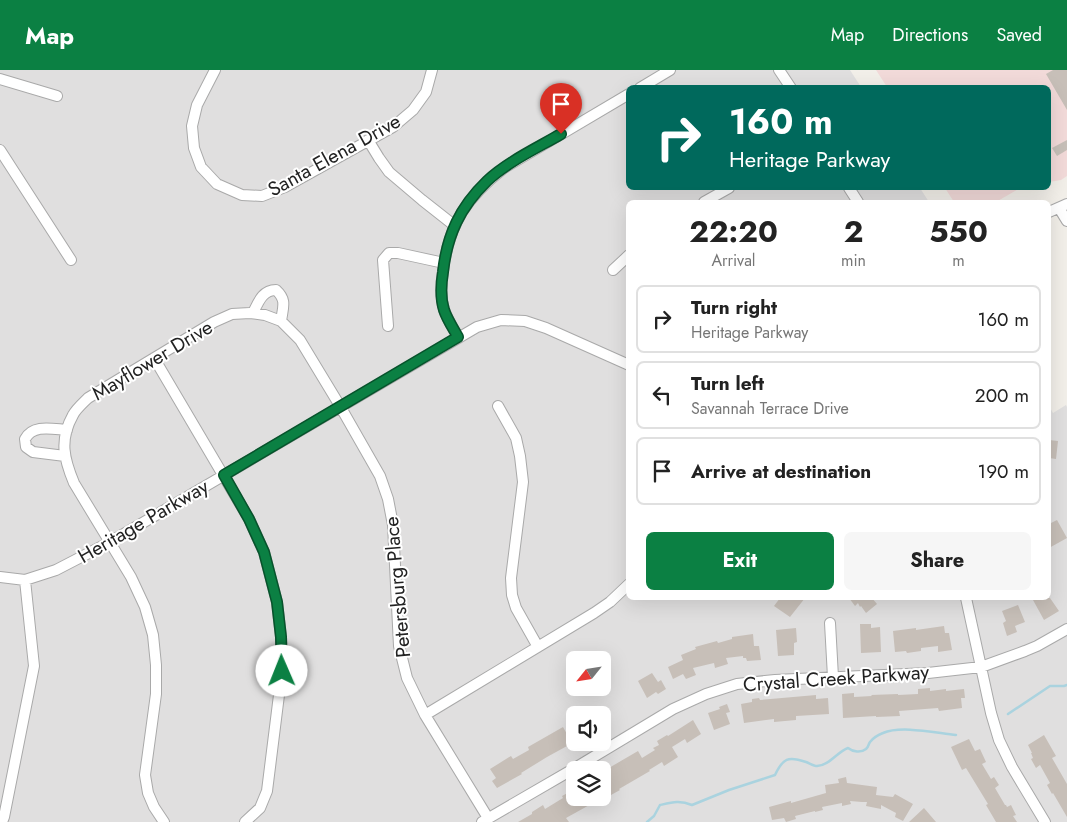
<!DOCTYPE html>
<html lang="en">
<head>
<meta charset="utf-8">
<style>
	:root { --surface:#fff; --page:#f6f6f6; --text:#222; --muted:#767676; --line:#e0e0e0; --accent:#0b8043 }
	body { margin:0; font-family:Jost,sans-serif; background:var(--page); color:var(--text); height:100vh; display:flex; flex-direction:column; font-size:19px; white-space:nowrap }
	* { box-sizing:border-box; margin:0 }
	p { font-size:16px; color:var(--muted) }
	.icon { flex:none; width:28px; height:28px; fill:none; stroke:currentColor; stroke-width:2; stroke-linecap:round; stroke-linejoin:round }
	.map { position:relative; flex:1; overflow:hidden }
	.side { position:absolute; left:626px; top:130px; width:425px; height:400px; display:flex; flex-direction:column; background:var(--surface); border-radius:8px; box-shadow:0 5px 20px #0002 }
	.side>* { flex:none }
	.top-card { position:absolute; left:626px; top:15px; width:425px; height:105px; border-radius:8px; box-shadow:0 5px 20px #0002; background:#00695c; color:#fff; overflow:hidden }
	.needle { width:32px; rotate:240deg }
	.controls { position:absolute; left:566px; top:581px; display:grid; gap:10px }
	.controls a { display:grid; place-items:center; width:45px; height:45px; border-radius:8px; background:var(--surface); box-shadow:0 5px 20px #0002; font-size:25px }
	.pin { position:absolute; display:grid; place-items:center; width:42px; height:42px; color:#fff; margin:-51px -21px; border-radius:50% 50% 50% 0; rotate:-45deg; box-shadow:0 0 5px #0007 }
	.pin .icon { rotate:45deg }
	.me { position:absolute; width:55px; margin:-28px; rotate:359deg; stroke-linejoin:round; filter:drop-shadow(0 0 4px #0008) }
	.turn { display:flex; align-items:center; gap:18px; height:105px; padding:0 20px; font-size:22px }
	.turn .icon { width:65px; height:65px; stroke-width:2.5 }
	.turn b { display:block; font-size:35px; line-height:42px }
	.eta { display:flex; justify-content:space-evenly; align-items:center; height:85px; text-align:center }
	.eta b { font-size:30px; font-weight:700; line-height:35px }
	.cta { display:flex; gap:10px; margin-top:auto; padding:10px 20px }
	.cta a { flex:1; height:58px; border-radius:8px; background:var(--accent); color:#fff; font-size:20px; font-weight:700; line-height:58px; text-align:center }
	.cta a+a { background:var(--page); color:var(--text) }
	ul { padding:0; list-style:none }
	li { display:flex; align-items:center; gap:15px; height:68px; margin:0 10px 8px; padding:0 10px; border:2px solid var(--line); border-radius:8px }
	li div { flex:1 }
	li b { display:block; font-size:19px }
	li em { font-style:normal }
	header { display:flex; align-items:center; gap:30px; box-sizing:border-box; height:70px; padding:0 25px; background:var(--accent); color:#fff }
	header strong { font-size:24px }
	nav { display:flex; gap:28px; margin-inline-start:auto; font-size:18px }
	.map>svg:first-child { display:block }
</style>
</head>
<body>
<header>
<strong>Map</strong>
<nav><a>Map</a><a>Directions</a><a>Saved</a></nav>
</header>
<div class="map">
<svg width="1067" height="752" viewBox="0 0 1067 752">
	<rect width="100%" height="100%" fill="#f2efe9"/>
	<!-- residential -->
	<path fill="#e0dfdf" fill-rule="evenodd" d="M0,0H850L861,17L629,18V118H920L929,132H629V528H1049V336L1053,343L1066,335L1067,337V752H0ZM575,590H602V618H575ZM575,645H602V672H575ZM575,700H602V728H575Z"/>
	<!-- commercial -->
	<path fill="#f2dad9" d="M876,0H1067V106L1061,110L1049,112V18L887,17Z
		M945,118H1020L996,132H954Z"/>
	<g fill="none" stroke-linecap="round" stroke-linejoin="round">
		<!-- stream -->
		<path stroke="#aad3df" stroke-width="2.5" d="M1008,644L1050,616H1064L1067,615
			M647,752L654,746L660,735C673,732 680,730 692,735L729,720L775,705C783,688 788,686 806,692C809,693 814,696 817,696C830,695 837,682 848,678C853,682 861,683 866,679C869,676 868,675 870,672C873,668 878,665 883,663C901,655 936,663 956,665"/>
	</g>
	<!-- building -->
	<path fill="#c7bfb8" d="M1053,0H1067V40L1046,4Z
		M1067,70V80L1057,86L1052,78Z
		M1049,370L1058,371L1056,389L1049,388Z
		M1057,450L1067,468L1049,478V454Z
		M780,528H805L790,547L774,536Z
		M849,528H872L877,534L866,543L861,536L860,537L858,533L855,536Z
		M1037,528H1050L1059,541L1044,550L1033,530Z
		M1018,535L1025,552L1015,556L1017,562L1007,566L1003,553L1006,551L1002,541Z
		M860,554H871V558L880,557L881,582L861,583Z
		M944,556L945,563H949L952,580L938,582V576L921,578V581L907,583L906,581L895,582L893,561L916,558V560Z
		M796,558L797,572L794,573V585L778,586L776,560Z
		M753,564L754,576H759L761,590L747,591L746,588H743V586L726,588L728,594L715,598L714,593L693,598L696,605L686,609L683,604L673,609L668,597L683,590L681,585L696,579L695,577L717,571L718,573L732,569V567Z
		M652,603L658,612L661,610L666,619L658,624L656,622L647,628L638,611Z
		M930,618V621L946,619V621L964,619L965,628H961L962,638L939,641L938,638L899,641L900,646L876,647V646L843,648L842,624L854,623V627L872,626L871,625L898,624V625L918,624V619Z
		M816,625V629L828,628L829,644L796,646V650L774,652V649L744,653L741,634L752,632V629L759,628L760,630Z
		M727,634L730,642L726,643L730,654L714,660L708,643L720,639L719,637Z
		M693,650L701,664L687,673L685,669L672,677L678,687L664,696L662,692L649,700L650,701L619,719L620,720L602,730V728L566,748L569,752H518L532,744V742L543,735L545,739L563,728L562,726L575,719V728H602V702L638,681L642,688L655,680L653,678L659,675L657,671L667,665L668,666Z
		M563,657L567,664L573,661L575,665V674L568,678L567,676L547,687L521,703L522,704L497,718L492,711L496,708L490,699L511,686L513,689L529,680L528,677Z
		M1044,665L1056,686L1052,688L1067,714V747L1053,723L1052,724L1047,715L1050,713L1040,695L1036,698L1031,689L1033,688L1031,683H1032L1028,675Z
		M969,669L975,681L980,679L986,692L982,694L991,709L994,707L999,715L995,718L1005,735H1006L1007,737L1011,735L1016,745L1013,746L1017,752H996L986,735L988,734L966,698L962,700L951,677Z
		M846,707L847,713L877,717L876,725L893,727L895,724L913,734L903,751L895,747L896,743L881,735V739L866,736L867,732H862L850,731L851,734L842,736V733L822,737L823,740L815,742V741L795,746L796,749L786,752L784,748L772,750L769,737L791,731V733L826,723L825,715L839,713L838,709Z
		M924,738L936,752H909Z"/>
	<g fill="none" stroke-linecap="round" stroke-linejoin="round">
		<!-- minor casing -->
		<g stroke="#a9a9a9" stroke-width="12">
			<path id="minor" d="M215,0L197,35L192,56L194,78L201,97L217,114L242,125L262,126L285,117L393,57L413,40L426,22L432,0
				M779,0L791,18
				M0,9L57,26
				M640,18L670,0
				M368,70L379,88L389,102L422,130L455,156
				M0,80L71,190
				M849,118L858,132
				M704,132L729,118
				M1059,138L1067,151
				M1049,142L1067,134
				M613,200L629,185
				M253,243C258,233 262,220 276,220C287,230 283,237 281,251
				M388,256L383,190L389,183H398L444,193
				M458,267C453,258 447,249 444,239C440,227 441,214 443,201C449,153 467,127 504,98L629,24
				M154,288L249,449L264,482L277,532L281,567L282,601L267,721L260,738L245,752
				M498,336L516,368L520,386L523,412L511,508L512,525L516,538L538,577
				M65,386L33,382L26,377L25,369C33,354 52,359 67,360
				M0,507L25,510L56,500L110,472L477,257L501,250L525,251L546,258L629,295
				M966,528L991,643L999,670L1012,697L1045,752
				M830,553L833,607
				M425,645L594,543L610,532L629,514
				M2,752L4,747L34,596L25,510
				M164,752L154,737L148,723L145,705L156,624V595L153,565L145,537L131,507L74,413C64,389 59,370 73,345C76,339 83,333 88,328L214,252L232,244L250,243L265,245L281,251L300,270L340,336L380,406L388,429L393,455L399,576L407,608L425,645L488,748
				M482,752L575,698L673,639L706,624L737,614L775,610L928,603L981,597L1025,581L1037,576L1067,559"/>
		</g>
		<!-- minor -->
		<use href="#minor" stroke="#fff" stroke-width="10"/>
	</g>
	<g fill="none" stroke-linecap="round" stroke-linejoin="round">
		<!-- route casing -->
		<g stroke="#07532c" stroke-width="12">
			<path id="route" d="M282,601L281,567L277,532L264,482L249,449L224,405L458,267C453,258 447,249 444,240C440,227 441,214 443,202C447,165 460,137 487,111C507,92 537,78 561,64"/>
		</g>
		<!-- route -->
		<use href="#route" stroke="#0b8043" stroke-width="9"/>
	</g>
	<g text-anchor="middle" stroke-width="4" stroke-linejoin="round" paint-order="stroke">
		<!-- street labels -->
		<g font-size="20" fill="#222" stroke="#fff">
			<text transform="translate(334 85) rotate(-29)" y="7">Santa Elena Drive</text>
			<text transform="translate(152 290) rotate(-31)" y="7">Mayflower Drive</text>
			<text transform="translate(143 451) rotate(-30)" y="7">Heritage Parkway</text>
			<text transform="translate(397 517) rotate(-95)" y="7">Petersburg Place</text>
			<text transform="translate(836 608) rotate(-4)" y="7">Crystal Creek Parkway</text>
		</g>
	</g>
</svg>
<div class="controls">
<a><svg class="needle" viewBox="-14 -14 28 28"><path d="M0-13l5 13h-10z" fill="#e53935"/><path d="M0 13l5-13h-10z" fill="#767676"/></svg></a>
<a><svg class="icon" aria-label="sound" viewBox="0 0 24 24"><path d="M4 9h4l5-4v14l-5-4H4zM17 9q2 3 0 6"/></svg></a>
<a><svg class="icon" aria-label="layers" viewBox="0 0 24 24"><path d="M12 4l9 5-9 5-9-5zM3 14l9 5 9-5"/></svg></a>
</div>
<div class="pin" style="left:561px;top:64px;background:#d93025"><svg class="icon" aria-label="arrive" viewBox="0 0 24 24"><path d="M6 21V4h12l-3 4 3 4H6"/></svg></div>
<svg class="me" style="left:282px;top:601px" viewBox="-20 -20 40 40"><circle r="19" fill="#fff"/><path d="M0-13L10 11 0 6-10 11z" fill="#0b8043"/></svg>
<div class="top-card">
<div class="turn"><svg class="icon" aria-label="right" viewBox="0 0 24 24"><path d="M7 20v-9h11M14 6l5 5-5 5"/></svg><div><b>160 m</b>Heritage Parkway</div></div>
</div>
<section class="side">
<div class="eta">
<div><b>22:20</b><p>Arrival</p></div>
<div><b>2</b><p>min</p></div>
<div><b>550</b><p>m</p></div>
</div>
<ul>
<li><svg class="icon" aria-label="right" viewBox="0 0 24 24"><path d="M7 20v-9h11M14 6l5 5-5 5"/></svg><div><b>Turn right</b><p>Heritage Parkway</p></div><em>160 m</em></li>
<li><svg class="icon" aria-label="left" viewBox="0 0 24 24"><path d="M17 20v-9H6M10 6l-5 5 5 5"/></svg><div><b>Turn left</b><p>Savannah Terrace Drive</p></div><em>200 m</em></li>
<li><svg class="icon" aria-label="arrive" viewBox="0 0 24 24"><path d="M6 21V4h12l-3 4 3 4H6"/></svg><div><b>Arrive at destination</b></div><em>190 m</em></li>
</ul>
<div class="cta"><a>Exit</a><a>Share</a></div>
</section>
</div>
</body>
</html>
